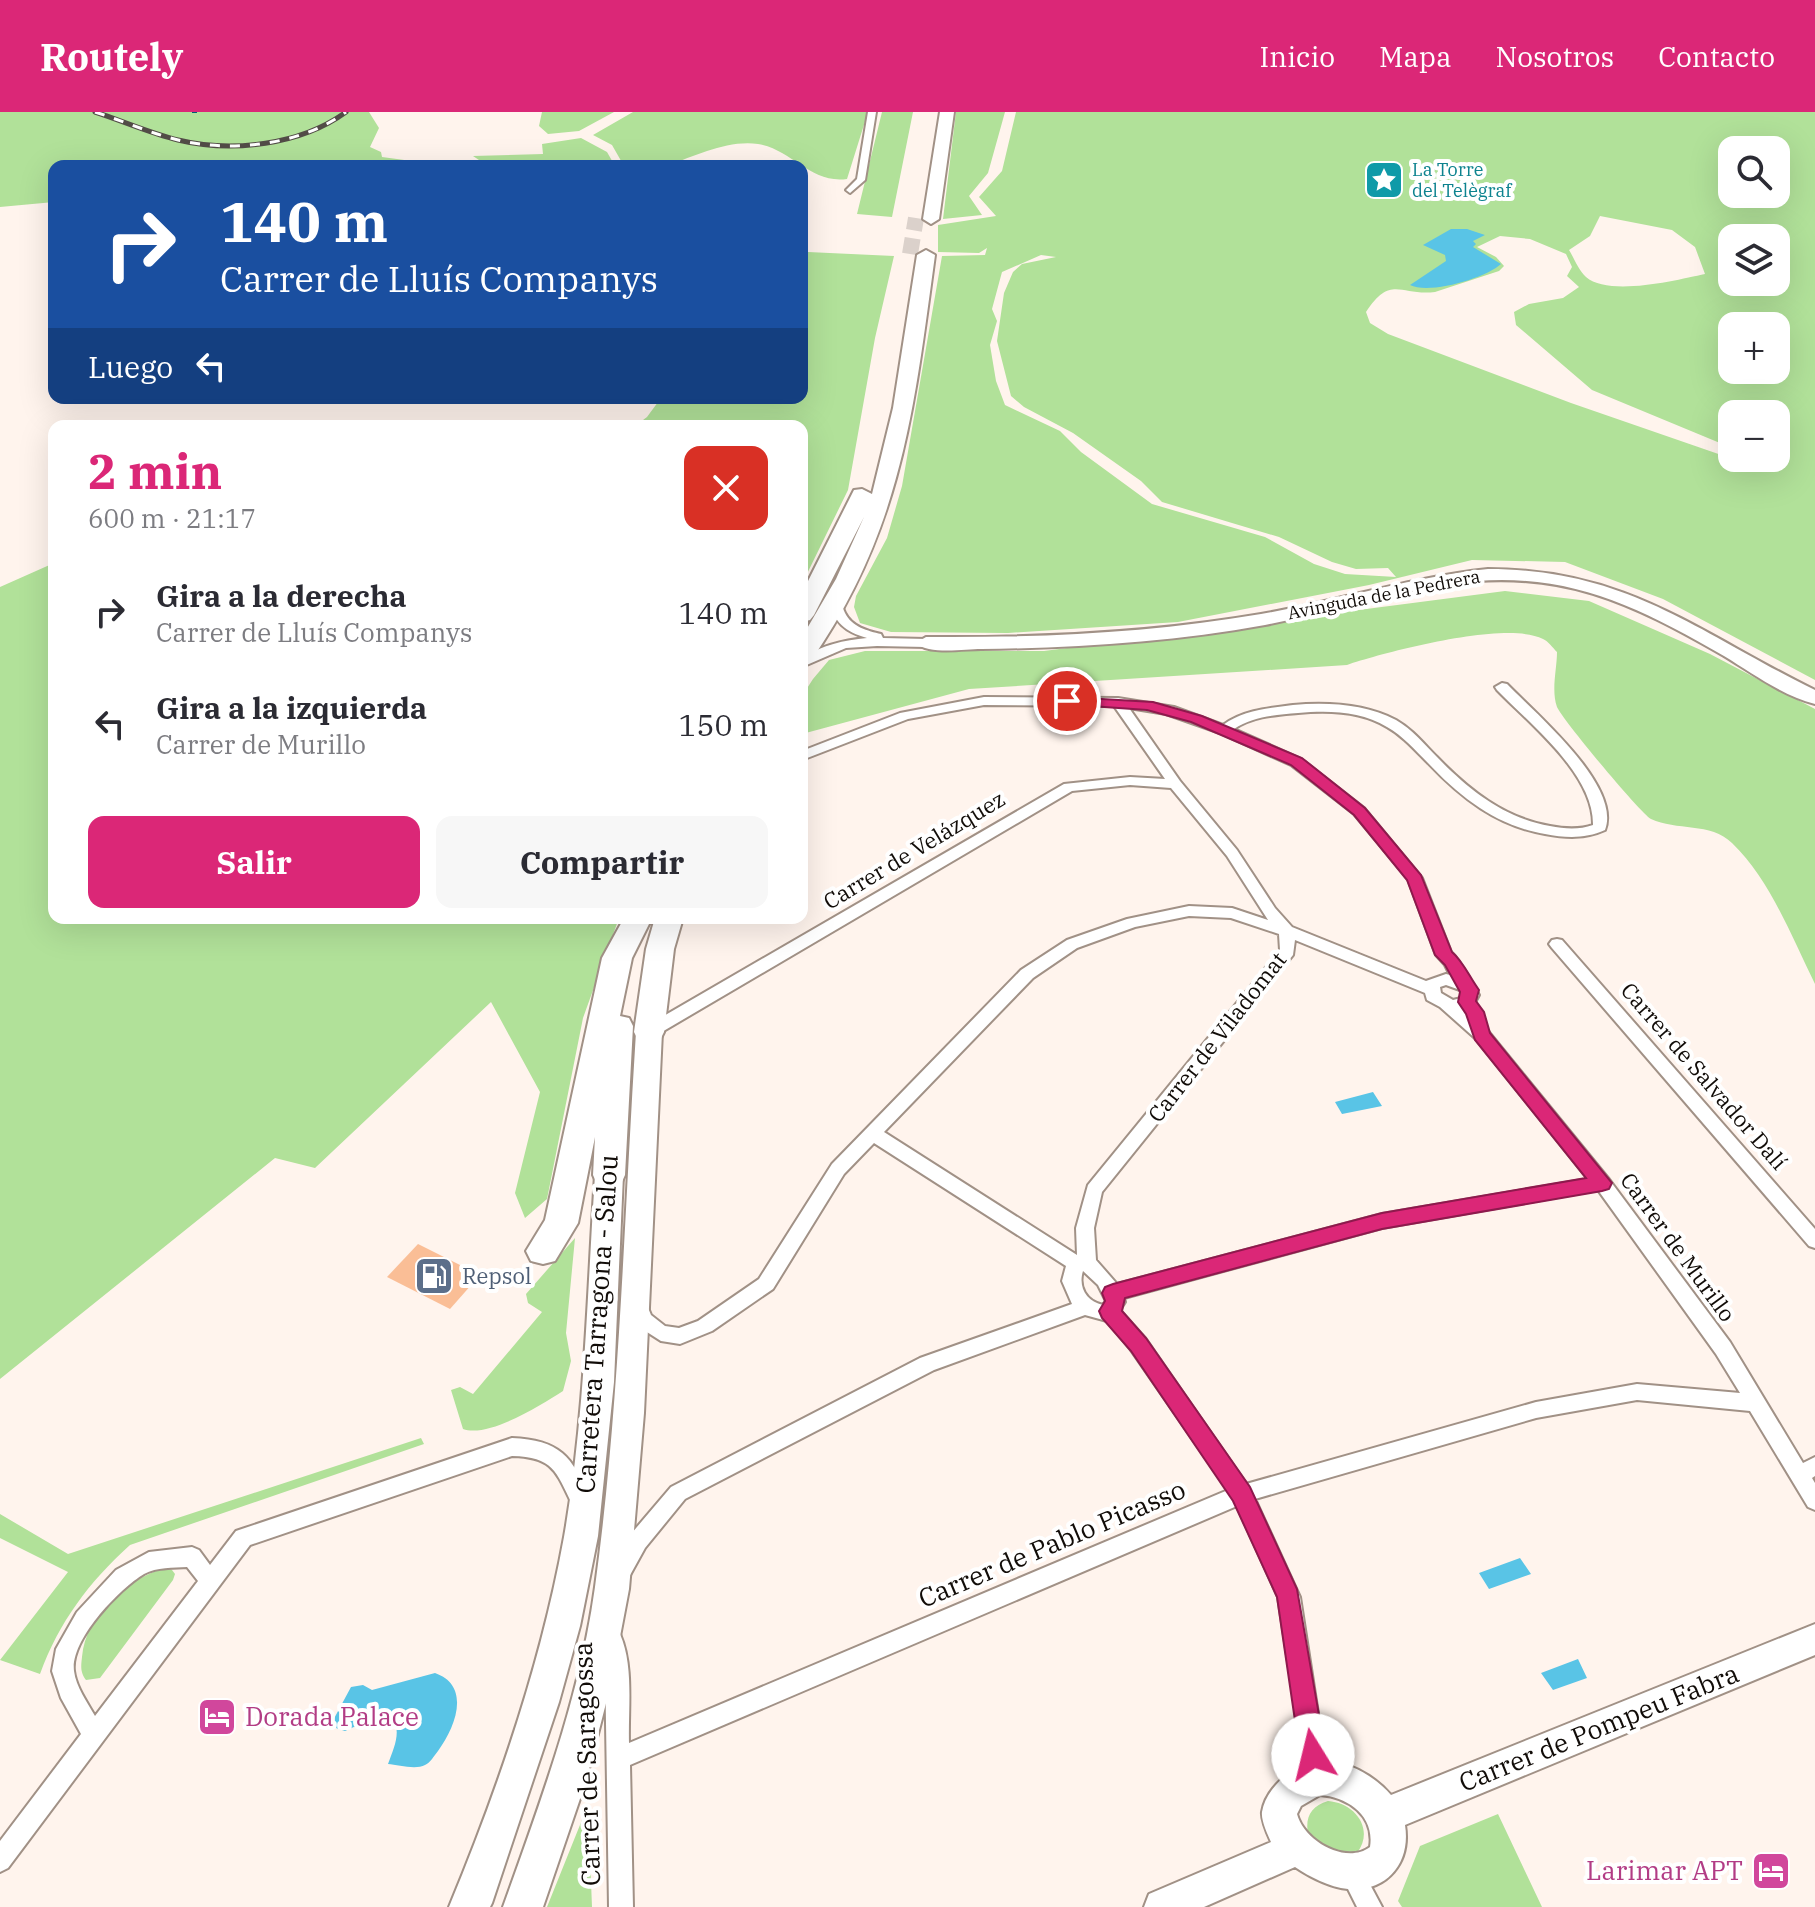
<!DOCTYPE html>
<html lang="es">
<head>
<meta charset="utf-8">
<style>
	:root { --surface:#fff; --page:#f7f7f7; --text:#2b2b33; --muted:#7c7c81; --accent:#db2777 }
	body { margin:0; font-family:"IBM Plex Serif",serif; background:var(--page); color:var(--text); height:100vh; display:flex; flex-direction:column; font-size:30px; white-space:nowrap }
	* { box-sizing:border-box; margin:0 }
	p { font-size:26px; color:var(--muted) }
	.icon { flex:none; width:44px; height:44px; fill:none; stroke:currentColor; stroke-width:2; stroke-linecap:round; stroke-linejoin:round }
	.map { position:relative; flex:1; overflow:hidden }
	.sheet { position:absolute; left:48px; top:308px; width:760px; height:504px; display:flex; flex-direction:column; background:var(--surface); border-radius:16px; box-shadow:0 8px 32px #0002 }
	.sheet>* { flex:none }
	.banner { position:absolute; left:48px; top:48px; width:760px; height:244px; border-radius:16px; box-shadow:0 8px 32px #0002; background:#1a4fa0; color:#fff; overflow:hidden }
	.fabs { position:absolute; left:1718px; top:24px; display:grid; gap:16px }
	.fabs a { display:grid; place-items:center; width:72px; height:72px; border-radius:16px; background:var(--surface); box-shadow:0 8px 32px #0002; font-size:40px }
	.pin { position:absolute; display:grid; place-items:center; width:68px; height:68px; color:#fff; margin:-34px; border:4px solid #fff; border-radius:50%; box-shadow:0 2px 8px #0007 }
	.me { position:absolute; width:88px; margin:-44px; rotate:351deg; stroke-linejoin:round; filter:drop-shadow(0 0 6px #0008) }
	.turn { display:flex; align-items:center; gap:28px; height:168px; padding:0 40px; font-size:36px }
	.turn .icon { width:104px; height:104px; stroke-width:2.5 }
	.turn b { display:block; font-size:56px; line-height:68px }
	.then { display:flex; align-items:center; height:76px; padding:0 40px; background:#0003; gap:16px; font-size:30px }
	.round { display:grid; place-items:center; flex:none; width:84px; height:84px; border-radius:16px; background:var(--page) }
	.headline { display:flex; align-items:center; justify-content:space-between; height:136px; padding:0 40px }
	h1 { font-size:48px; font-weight:700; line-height:60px; color:var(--accent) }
	.cta { display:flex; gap:16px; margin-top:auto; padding:16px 40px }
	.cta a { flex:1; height:92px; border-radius:16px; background:var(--accent); color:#fff; font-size:32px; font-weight:700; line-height:92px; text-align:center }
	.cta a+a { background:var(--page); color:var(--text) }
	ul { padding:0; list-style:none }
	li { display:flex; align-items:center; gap:24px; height:112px; padding:0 40px }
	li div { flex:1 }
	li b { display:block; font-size:30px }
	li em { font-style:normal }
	header { display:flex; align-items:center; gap:48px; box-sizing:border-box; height:112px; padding:0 40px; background:var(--accent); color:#fff }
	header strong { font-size:38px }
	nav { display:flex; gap:44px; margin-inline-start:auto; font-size:28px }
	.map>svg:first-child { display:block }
</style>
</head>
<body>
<header>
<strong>Routely</strong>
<nav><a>Inicio</a><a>Mapa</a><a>Nosotros</a><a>Contacto</a></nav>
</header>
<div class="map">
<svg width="1815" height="1795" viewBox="0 0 1815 1795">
	<rect width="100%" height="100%" fill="#fff4ed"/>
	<!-- green -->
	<path fill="#b1e199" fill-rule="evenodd" d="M0,0H369L379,16L370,35L381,40L382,45L449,54H54V90L0,95Z
		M542,0H614L579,19L548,22L539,14Z
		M633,0H868L847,67C810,72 793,38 758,32C726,28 697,44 668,53C655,57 638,54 624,54L612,33L593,23Z
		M882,0H913L892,105L857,102Z
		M956,0H1005L988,61L969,84L982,103L943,107Z
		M1016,0H1815V568L1663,487L1565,450L1472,448L1369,473L1178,510L1008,521L891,520L860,511L854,495L856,484L887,426L902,374L942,144L985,143L987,136L979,141L938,140V113L996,104L979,85L1002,59ZM1732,38H1776V82H1732ZM1600,104L1672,118L1695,135L1705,162C1677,168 1609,185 1586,165C1579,159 1574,146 1569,138L1590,124ZM1500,124L1530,127L1566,142L1572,155L1567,164L1579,175L1563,186L1529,192L1514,200L1516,213L1592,278L1732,336V302H1776V346H1755L1773,355H1756L1571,291L1388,222L1370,211L1366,200C1391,162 1400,184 1435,180L1499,159L1504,154L1496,145L1477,135ZM1732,126H1776V170H1732ZM1041,143L1056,145L1022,152L1013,160L1004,181L997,229L1011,284L1024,295L1073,321L1141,369L1162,390L1279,425L1332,450L1356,457L1388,456L1396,465L1345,462L1314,452L1265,425L1152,392L1081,340L1060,319L1005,293L996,269L990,233L997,209L992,197L1002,160ZM1732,214H1776V258H1732Z
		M581,26L607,40L615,54H488L473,44L543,42L542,32Z
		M808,140L894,144L875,226L848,378L802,472V314H635L647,305L661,286H802V144Z
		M54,451V806H619L583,906L547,1087L525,1106L515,1081L540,980L491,890L315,1056L275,1046L0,1267V475Z
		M1505,479L1589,489L1710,542L1815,597V872C1791,824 1771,769 1732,731C1711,710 1676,719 1651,707C1641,702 1562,607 1557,595C1551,578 1557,557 1557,540C1553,536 1548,529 1543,527C1507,508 1386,540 1347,553L969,577L802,622V584L813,567L829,548L865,539H1044Z
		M575,1126L566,1221L571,1249L563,1279C541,1293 489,1326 463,1317L451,1278L460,1275L473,1282L542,1200L528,1191L526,1182Z
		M421,1326L424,1332L130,1433C89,1470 59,1510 40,1562L0,1548L68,1460L0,1426V1402L68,1442Z
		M164,1456L172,1458L175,1462L173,1468L100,1566L86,1568C80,1560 81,1554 82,1545C86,1502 125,1469 164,1456Z
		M1328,1689C1355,1691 1375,1717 1357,1741L1339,1747L1308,1722C1305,1705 1311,1694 1328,1689Z
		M588,1693L592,1795H547Z
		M1498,1702L1542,1795H1402L1398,1789L1420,1734Z"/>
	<!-- water -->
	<path fill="#59c4e6" d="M1451,117H1467L1485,123L1473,129L1476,132L1473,135L1501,152C1486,166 1429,183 1410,173L1446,149L1445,143L1423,133Z
		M1373,980L1382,994L1342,1002L1335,990Z
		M1520,1446L1531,1462L1489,1477L1479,1461Z
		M1578,1547L1587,1566L1553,1578L1541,1561Z
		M435,1561C472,1574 455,1616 438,1639C434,1644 430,1651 425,1653C416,1658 398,1653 388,1652C395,1633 404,1615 387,1600L345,1619L330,1614L351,1575L363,1573L372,1578Z"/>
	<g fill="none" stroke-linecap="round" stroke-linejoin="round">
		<!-- ferry -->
		<path stroke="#005e75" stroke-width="2" stroke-dasharray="5 4" stroke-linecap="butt" d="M192,0H198"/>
	</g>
	<!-- building -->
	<path fill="#fabe96" d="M418,1132L480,1163L450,1197L387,1165Z"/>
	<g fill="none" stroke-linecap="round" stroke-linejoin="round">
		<!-- highway-tunnel -->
		<path stroke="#dbd1cb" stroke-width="16" stroke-dasharray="16 8" stroke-linecap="butt" d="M910,142L916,106"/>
		<!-- street casing -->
		<g stroke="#a19186" stroke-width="4">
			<path id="street" d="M868,0H876L865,68L850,81L846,78L857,67Z
				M835,484C843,489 841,493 845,501C852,515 868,519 881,522L883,526L926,527L932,531L926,535L877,534L846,536L802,555V546C822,533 844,528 867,526C846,520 833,510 829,488Z
				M1502,571L1507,572C1535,601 1622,674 1605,718C1585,727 1566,726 1545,722C1497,714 1461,686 1428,651C1415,638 1403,624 1387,615C1361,599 1328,598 1298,601C1276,603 1253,604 1234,617L1301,647L1364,696L1422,766L1451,840C1461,849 1472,871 1479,883L1473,894L1462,897L1488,919L1608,1066L1730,1230L1803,1351L1815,1345V1364L1812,1366L1815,1371V1398L1808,1395L1750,1299L1637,1288L1536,1306L1255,1387L1300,1485L1328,1666L1325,1674L1317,1677L1309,1674L1306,1666L1278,1485L1237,1394L630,1653L633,1795H609L605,1549L601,1529L604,1522L612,1519L620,1522C634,1554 628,1596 629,1631L1228,1378L1131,1238L1107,1209L1085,1203L934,1258L685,1387L645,1436L629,1465L622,1468L615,1465L611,1458L631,1422L671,1375L920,1246L1072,1192L1062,1169L1066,1154L874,1031L844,1062L773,1177L712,1219L680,1232L661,1229L636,1213L630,1196L632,1191L639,1188L646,1191L651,1203L665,1214L679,1216L698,1209L759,1167L832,1052L1021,858L1067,828L1127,807L1189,794L1232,796L1268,808L1227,744L1171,676L1130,673L1072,679L655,924H643L641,920L643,916L1064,672L1130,665L1165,667L1114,594L984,593L908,607L802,648V639L900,601L984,585L1118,586L1174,595L1223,613C1243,598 1269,596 1293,593C1328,590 1365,592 1396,608C1412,617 1424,632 1437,645C1469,678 1504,706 1550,714C1565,717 1579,718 1593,713C1594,662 1530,612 1497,578L1495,575ZM1129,596L1166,602L1220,621L1291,653L1354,702L1408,767L1436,843L1445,853L1450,863L1446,862L1426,869L1292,815L1275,796L1237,738L1180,669ZM1189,804L1231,806L1279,822L1280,838L1088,1073L1076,1116L1077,1143L884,1020L1033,866L1077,836L1135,815ZM1295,828L1425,881L1427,888L1440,895L1476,927L1588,1067L1382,1102L1117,1172L1096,1148L1094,1116L1102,1080L1293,843ZM1446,873L1460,878L1463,883L1461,886L1453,888L1441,881L1440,875ZM1598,1078L1716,1242L1740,1281L1637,1272L1536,1290L1246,1372L1145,1226L1120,1198L1125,1190L1124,1186L1382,1116ZM1083,1159L1098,1173L1106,1189L1103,1193C1086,1189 1078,1175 1083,1159Z
				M1557,827L1562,828L1815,1117V1136L1809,1134L1552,836L1549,832L1552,828Z
				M512,1326C559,1328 573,1344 589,1386L586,1392L579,1395L572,1392C556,1359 553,1345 512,1344L250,1433L8,1756L0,1760V1729L81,1622L61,1586L52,1559L56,1537L77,1500L116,1458L149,1440L192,1435L199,1438L210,1453L236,1419ZM187,1455L198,1469L95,1604C87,1590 76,1575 74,1559C70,1528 119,1477 144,1462C157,1455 173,1456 187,1455Z
				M1358,1761L1366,1765L1382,1795H1357L1346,1773L1350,1765Z"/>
		</g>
		<!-- secondary casing -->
		<g stroke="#a19186" stroke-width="4">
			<path id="secondary" d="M1488,457C1628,457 1697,520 1815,578V592C1783,584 1752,561 1724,544C1630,490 1560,456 1449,472C1387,482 1327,501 1265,513C1172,530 1076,536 981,537C965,537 928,543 916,531L926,525C1038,526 1150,521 1261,502C1337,489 1411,465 1488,457Z
				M1815,1512V1543L1405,1713C1411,1750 1388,1780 1348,1777C1329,1775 1310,1765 1295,1755L1204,1795H1144L1149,1782L1271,1730C1267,1721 1261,1708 1262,1700C1266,1675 1295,1651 1320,1649C1345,1647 1375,1664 1391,1683ZM1320,1683C1348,1685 1375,1704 1370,1735C1346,1753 1304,1729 1297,1702L1301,1694Z"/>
		</g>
		<!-- primary casing -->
		<g stroke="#a19186" stroke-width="4">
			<path id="primary" d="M649,911L658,913L662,920L644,1301L629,1477L611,1572L585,1672L543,1795H503C540,1691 580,1585 595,1475C620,1292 624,1105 636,920L640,913Z
				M609,1052L619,1055L623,1063L614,1270L598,1424L580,1514L559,1590L492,1791L490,1795H449C498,1677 541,1552 564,1425C585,1306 587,1184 595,1063L599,1055Z"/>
		</g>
		<!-- highway casing -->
		<g stroke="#a19186" stroke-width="4">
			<path id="highway" d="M940,0H954L939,107L931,112L923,107Z
				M926,138L935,143C914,297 902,418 810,550L802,552V525L836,467L864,405L814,503L810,508L802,510V481L854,378L862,377L872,382L893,296L917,143Z
				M624,806H652L632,846L620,904L629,906L633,914L625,1063L621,1072L609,1075L597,1072L593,1063L595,1025L578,1111L555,1149L543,1152L531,1149L526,1139L545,1108L602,846Z
				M655,806H683L674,837L664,920L660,928L649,931L638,928L634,920L646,837Z"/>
		</g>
		<!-- street -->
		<use href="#street" fill="#fff" fill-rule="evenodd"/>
		<!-- secondary -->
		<use href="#secondary" fill="#fff" fill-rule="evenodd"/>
		<!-- primary -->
		<use href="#primary" fill="#fff" fill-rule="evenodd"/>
		<!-- highway -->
		<use href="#highway" fill="#fff" fill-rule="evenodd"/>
		<!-- rail casing -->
		<g stroke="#524c47" stroke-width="5">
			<path id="rail" d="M95,0C123,9 150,21 178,28C232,41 301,33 346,0"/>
		</g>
		<!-- rail -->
		<use href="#rail" stroke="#fff" stroke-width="3" stroke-dasharray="10" stroke-linecap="butt"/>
	</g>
	<!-- route -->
	<path fill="#db2777" stroke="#8e194d" stroke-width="2" d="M1067,585L1153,590L1202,604L1302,646L1365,696L1421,763L1452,840C1463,849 1470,866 1479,878L1476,889L1484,900L1490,921L1612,1071L1609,1077L1602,1079L1382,1117L1125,1186L1122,1199L1146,1226L1250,1375L1297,1477L1326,1643L1322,1652L1313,1656L1304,1652L1300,1643L1277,1485L1233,1389L1131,1239L1102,1206L1099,1199L1105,1189L1102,1181L1105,1175L1113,1172L1382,1101L1586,1066L1475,928L1466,902L1458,890L1460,880L1445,853L1435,843L1407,768L1354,703L1291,653L1191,610L1147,598L1062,592L1060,589Z"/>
	<!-- icons -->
	<defs>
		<g id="sight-square" transform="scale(2)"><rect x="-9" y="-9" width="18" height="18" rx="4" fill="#0f9aa8" stroke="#fff"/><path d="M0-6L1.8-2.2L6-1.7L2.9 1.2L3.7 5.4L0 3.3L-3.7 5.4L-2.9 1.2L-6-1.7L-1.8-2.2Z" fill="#fff"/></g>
		<g id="fuel-square" transform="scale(2)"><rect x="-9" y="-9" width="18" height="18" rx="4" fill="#5c6f8a" stroke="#fff"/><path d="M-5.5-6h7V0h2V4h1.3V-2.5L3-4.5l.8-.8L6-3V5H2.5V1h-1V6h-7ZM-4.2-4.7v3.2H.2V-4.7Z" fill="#fff"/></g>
		<g id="hotel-square" transform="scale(2)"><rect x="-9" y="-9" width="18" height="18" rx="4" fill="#d1479c" stroke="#fff"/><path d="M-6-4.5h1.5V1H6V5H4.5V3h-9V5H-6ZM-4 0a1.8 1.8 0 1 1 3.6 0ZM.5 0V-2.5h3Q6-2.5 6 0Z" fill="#fff"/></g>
	</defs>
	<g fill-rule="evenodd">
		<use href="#sight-square" x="1384" y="68"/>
		<use href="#fuel-square" x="434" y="1164"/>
		<use href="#hotel-square" x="217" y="1605"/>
		<use href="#hotel-square" x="1771" y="1759"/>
	</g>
	<g text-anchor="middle" stroke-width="8" stroke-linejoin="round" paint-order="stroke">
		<!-- far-culture labels -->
		<g font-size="18" fill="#0d838f" stroke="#fff" text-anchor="start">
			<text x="1412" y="64">La Torre<tspan x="1412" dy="21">del Telègraf</tspan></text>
		</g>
		<!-- far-street labels -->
		<g font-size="18" fill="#110c08" stroke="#fff">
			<text transform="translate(1384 483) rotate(-11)" y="6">Avinguda de la Pedrera</text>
		</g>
		<!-- street labels -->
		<g font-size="22" fill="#110c08" stroke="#fff">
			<text transform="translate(914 738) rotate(-31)" y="8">Carrer de Velázquez</text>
			<text transform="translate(1217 925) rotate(-52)" y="8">Carrer de Viladomat</text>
			<text transform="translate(1704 964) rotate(49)" y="8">Carrer de Salvador Dalí</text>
			<text transform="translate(1678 1135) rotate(54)" y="8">Carrer de Murillo</text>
		</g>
		<!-- service labels -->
		<g font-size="22" fill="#4e5e75" stroke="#fff" text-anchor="start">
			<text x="462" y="1172">Repsol</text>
		</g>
		<!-- near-street labels -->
		<g font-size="26" fill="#110c08" stroke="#fff">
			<text transform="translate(597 1212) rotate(-86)" y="9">Carretera Tarragona - Salou</text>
			<text transform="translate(1052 1432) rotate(-23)" y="9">Carrer de Pablo Picasso</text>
			<text transform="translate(1599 1616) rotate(-22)" y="9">Carrer de Pompeu Fabra</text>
			<text transform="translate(587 1652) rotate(-92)" y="9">Carrer de Saragossa</text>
		</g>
		<!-- near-hotel labels -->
		<g font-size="26" fill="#b23c85" stroke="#fff" text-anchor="start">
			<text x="245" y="1614">Dorada Palace</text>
			<text x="1743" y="1768" text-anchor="end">Larimar APT</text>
		</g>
	</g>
</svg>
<div class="fabs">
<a><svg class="icon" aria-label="search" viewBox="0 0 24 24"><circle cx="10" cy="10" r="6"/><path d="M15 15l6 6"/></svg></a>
<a><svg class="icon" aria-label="layers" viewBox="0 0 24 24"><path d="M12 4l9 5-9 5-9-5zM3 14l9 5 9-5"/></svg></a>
<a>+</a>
<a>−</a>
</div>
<div class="pin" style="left:1067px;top:589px;background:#d93025"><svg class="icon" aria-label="arrive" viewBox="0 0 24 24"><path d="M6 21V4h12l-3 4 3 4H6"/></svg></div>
<svg class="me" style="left:1313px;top:1643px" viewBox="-20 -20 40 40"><circle r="19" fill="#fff"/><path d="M0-13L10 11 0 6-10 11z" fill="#db2777"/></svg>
<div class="banner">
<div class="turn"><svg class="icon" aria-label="right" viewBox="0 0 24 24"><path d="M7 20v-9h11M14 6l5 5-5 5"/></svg><div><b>140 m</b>Carrer de Lluís Companys</div></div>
<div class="then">Luego<svg class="icon" aria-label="left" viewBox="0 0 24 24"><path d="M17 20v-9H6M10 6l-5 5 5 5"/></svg></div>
</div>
<section class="sheet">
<div class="headline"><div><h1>2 min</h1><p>600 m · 21:17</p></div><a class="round" style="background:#d93025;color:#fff"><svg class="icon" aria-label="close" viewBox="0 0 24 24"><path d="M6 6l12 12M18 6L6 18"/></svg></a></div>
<ul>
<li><svg class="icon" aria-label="right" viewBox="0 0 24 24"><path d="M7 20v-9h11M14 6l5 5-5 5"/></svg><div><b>Gira a la derecha</b><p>Carrer de Lluís Companys</p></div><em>140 m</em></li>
<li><svg class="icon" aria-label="left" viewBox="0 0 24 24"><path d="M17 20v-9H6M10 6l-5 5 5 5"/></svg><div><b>Gira a la izquierda</b><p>Carrer de Murillo</p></div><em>150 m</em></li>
</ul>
<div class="cta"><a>Salir</a><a>Compartir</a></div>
</section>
</div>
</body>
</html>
